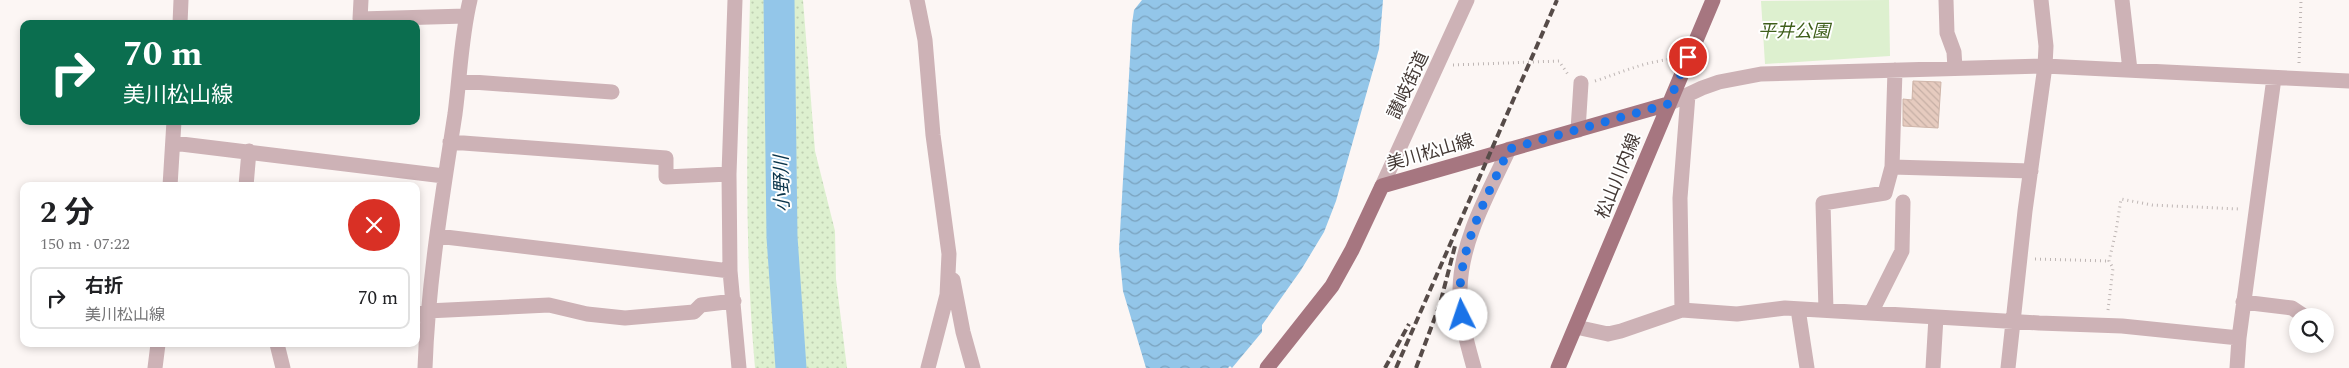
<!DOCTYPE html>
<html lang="ja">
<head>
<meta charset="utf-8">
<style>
	:root { --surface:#fff; --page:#f2f2f2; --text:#202124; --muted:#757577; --line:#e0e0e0 }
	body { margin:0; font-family:Spectral,"Noto Sans JP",serif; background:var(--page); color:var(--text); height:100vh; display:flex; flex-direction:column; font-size:19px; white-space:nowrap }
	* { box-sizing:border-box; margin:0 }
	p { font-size:16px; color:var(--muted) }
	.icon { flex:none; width:28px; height:28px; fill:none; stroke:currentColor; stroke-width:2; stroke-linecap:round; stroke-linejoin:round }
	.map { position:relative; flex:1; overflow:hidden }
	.side { position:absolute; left:20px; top:182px; width:400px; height:165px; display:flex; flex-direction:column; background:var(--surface); border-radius:10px; box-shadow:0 2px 8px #0003 }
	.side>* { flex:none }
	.banner { position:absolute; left:20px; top:20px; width:400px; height:105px; border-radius:10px; box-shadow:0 2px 8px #0003; background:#0b6e4f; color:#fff; overflow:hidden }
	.fabs { position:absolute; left:2289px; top:308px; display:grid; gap:10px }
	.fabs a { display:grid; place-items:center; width:45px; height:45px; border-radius:50%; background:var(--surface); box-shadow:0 2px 8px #0003; font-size:25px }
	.pin { position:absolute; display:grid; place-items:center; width:42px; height:42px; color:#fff; margin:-21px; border:2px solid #fff; border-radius:50%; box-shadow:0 1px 5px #0007 }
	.me { position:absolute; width:55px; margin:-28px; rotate:356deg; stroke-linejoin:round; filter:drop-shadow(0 0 4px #0008) }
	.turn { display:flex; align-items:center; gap:18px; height:105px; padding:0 20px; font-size:22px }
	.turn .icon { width:65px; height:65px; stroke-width:2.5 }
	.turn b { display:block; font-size:35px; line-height:42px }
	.round { display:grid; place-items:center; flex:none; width:52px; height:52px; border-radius:26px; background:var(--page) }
	.summary { display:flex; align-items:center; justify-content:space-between; height:85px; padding:0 20px }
	h1 { font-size:30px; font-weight:700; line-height:38px }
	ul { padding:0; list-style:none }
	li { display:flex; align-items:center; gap:15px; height:62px; margin:0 10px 8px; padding:0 10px; border:2px solid var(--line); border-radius:10px }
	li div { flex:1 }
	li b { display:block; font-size:19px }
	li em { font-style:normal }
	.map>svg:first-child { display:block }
</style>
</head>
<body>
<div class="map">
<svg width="2349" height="368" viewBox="0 0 2349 368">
	<defs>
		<pattern id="grass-dots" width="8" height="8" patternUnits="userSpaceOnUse" patternTransform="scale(1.25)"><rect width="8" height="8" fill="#ddf0cf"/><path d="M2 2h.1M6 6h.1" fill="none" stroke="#bfcfb2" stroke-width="1.8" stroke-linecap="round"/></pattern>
		<pattern id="water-waves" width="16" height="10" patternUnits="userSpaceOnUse" patternTransform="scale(1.25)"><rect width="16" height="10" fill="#93c6e9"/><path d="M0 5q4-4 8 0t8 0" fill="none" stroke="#7aa2be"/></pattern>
		<pattern id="building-back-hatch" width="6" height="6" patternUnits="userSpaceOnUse" patternTransform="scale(1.25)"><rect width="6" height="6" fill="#e6cbbf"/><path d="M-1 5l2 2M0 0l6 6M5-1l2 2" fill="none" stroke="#c6afa5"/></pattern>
	</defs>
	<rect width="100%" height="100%" fill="#fcf6f4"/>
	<!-- grass -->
	<path fill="url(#grass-dots)" d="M803,0L815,151L835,231L836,279L847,368H755C744,246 747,123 750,0Z"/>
	<!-- park -->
	<path fill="#ddf0cf" d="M1889,0L1890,56L1765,64L1761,1Z"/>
	<!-- water -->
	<path fill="url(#water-waves)" d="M1142,0H1383L1379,49L1336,201L1324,232L1301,270L1262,325V332L1232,368L1230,366L1228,368H1146L1123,291L1119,249L1132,24L1134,10Z"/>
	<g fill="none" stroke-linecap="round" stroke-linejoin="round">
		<!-- river -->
		<path stroke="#93c6e9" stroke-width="31" d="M779,0L782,237L791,368"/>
	</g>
	<!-- building -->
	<path fill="url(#building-back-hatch)" stroke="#cfb5a9" d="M1913,81L1941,82L1938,128L1903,126V99L1912,100Z"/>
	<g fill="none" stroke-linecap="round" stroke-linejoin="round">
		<!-- path -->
		<path stroke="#beb6b4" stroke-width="3" stroke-dasharray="1 4" stroke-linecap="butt" d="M2299,63L2301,0
			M1453,65L1559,61L1569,76
			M1595,81C1623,72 1643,62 1673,59
			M2035,259L2109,261
			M2108,310L2113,268L2109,261L2116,231L2121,199L2152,205L2240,209"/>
		<!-- minor -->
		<path stroke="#cdb2b6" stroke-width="15" d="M361,0L360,19L466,16
			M735,0L729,174L730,271L739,368
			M917,0L925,40L933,135L949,254L947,295L928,368
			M1946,0L1947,33L1954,52L1955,68
			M2122,0L2130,70
			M180,24L181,0
			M459,81L612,92
			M1668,104L1702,88L1719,82L1761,74L2045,66L2349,81
			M1578,130L1581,83
			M450,142L666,158V177L729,174
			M173,143L444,176
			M1892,167L1895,70
			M170,186L174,121
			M246,186L249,151
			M1382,186L1467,0
			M437,236L730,271
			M953,280L963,332L973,368
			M2243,302L2292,308L2304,316
			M1798,309L1807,368
			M1682,310L1680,198L1688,95
			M1826,310L1823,203L1885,193L1892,167L2031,171
			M1871,313L1902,251L1903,202
			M416,315L427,311L549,305L587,314L625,318L694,312L701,305L734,301
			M1576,327L1608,334L1621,331L1682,310L1737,314L1785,308L2039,323L2122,326L2239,338
			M277,344L283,368
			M155,368L158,344
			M425,368C428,282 442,198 455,114C460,76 461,37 470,0
			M1474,368C1467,343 1459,316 1460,289C1461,240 1489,192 1509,149
			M1933,368L1936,317
			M2008,368L2025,211L2045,66L2046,46L2041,0
			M2237,368L2239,338L2274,78"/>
		<!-- major -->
		<path stroke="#a67680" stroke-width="15" d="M1267,368L1332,286L1352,250L1382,186L1668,104
			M1558,368L1713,0"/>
		<!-- rail -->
		<path stroke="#564b48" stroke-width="4" stroke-dasharray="8 4" stroke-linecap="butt" d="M1385,368L1409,324
			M1396,368L1557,0
			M1416,368L1440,304L1455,246"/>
	</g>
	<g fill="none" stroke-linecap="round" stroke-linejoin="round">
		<!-- route -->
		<path stroke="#1a73e8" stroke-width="9" stroke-dasharray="0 16.2" d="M1462,315C1461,306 1459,296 1460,288C1463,238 1489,193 1509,149L1668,104L1688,57"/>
	</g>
	<g text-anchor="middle" stroke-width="4" stroke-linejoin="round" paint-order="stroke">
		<!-- park labels -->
		<g font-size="18" font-style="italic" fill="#3e5e1a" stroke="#fff">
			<text x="1794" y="37">平井公園</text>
		</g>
		<!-- street labels -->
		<g font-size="18" fill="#433834" stroke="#fff">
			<text transform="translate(1408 85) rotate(-65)" y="6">讃岐街道</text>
			<text transform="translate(1430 152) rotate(-16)" y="6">美川松山線</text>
			<text transform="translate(1618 176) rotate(-68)" y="6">松山川内線</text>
		</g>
		<!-- water labels -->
		<g font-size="19" font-style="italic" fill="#09344b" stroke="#fff">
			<text transform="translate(781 184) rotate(-91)" y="7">小野川</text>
		</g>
	</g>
</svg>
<div class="fabs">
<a><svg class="icon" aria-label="search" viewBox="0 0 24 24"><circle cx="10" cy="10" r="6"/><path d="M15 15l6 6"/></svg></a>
</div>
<div class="pin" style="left:1688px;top:57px;background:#d93025"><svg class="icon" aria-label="arrive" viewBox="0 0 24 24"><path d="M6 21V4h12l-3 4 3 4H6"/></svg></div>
<svg class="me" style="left:1462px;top:315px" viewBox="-20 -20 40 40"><circle r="19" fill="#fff"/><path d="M0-13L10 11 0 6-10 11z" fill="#1a73e8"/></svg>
<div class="banner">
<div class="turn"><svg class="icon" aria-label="right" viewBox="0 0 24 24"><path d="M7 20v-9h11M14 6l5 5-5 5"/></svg><div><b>70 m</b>美川松山線</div></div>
</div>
<section class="side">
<div class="summary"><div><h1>2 分</h1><p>150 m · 07:22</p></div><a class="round" style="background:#d93025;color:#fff"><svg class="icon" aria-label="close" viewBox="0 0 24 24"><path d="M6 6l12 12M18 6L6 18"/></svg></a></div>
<ul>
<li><svg class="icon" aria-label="right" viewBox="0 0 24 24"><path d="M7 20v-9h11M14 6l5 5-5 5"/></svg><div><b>右折</b><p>美川松山線</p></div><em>70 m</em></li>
</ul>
</section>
</div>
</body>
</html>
